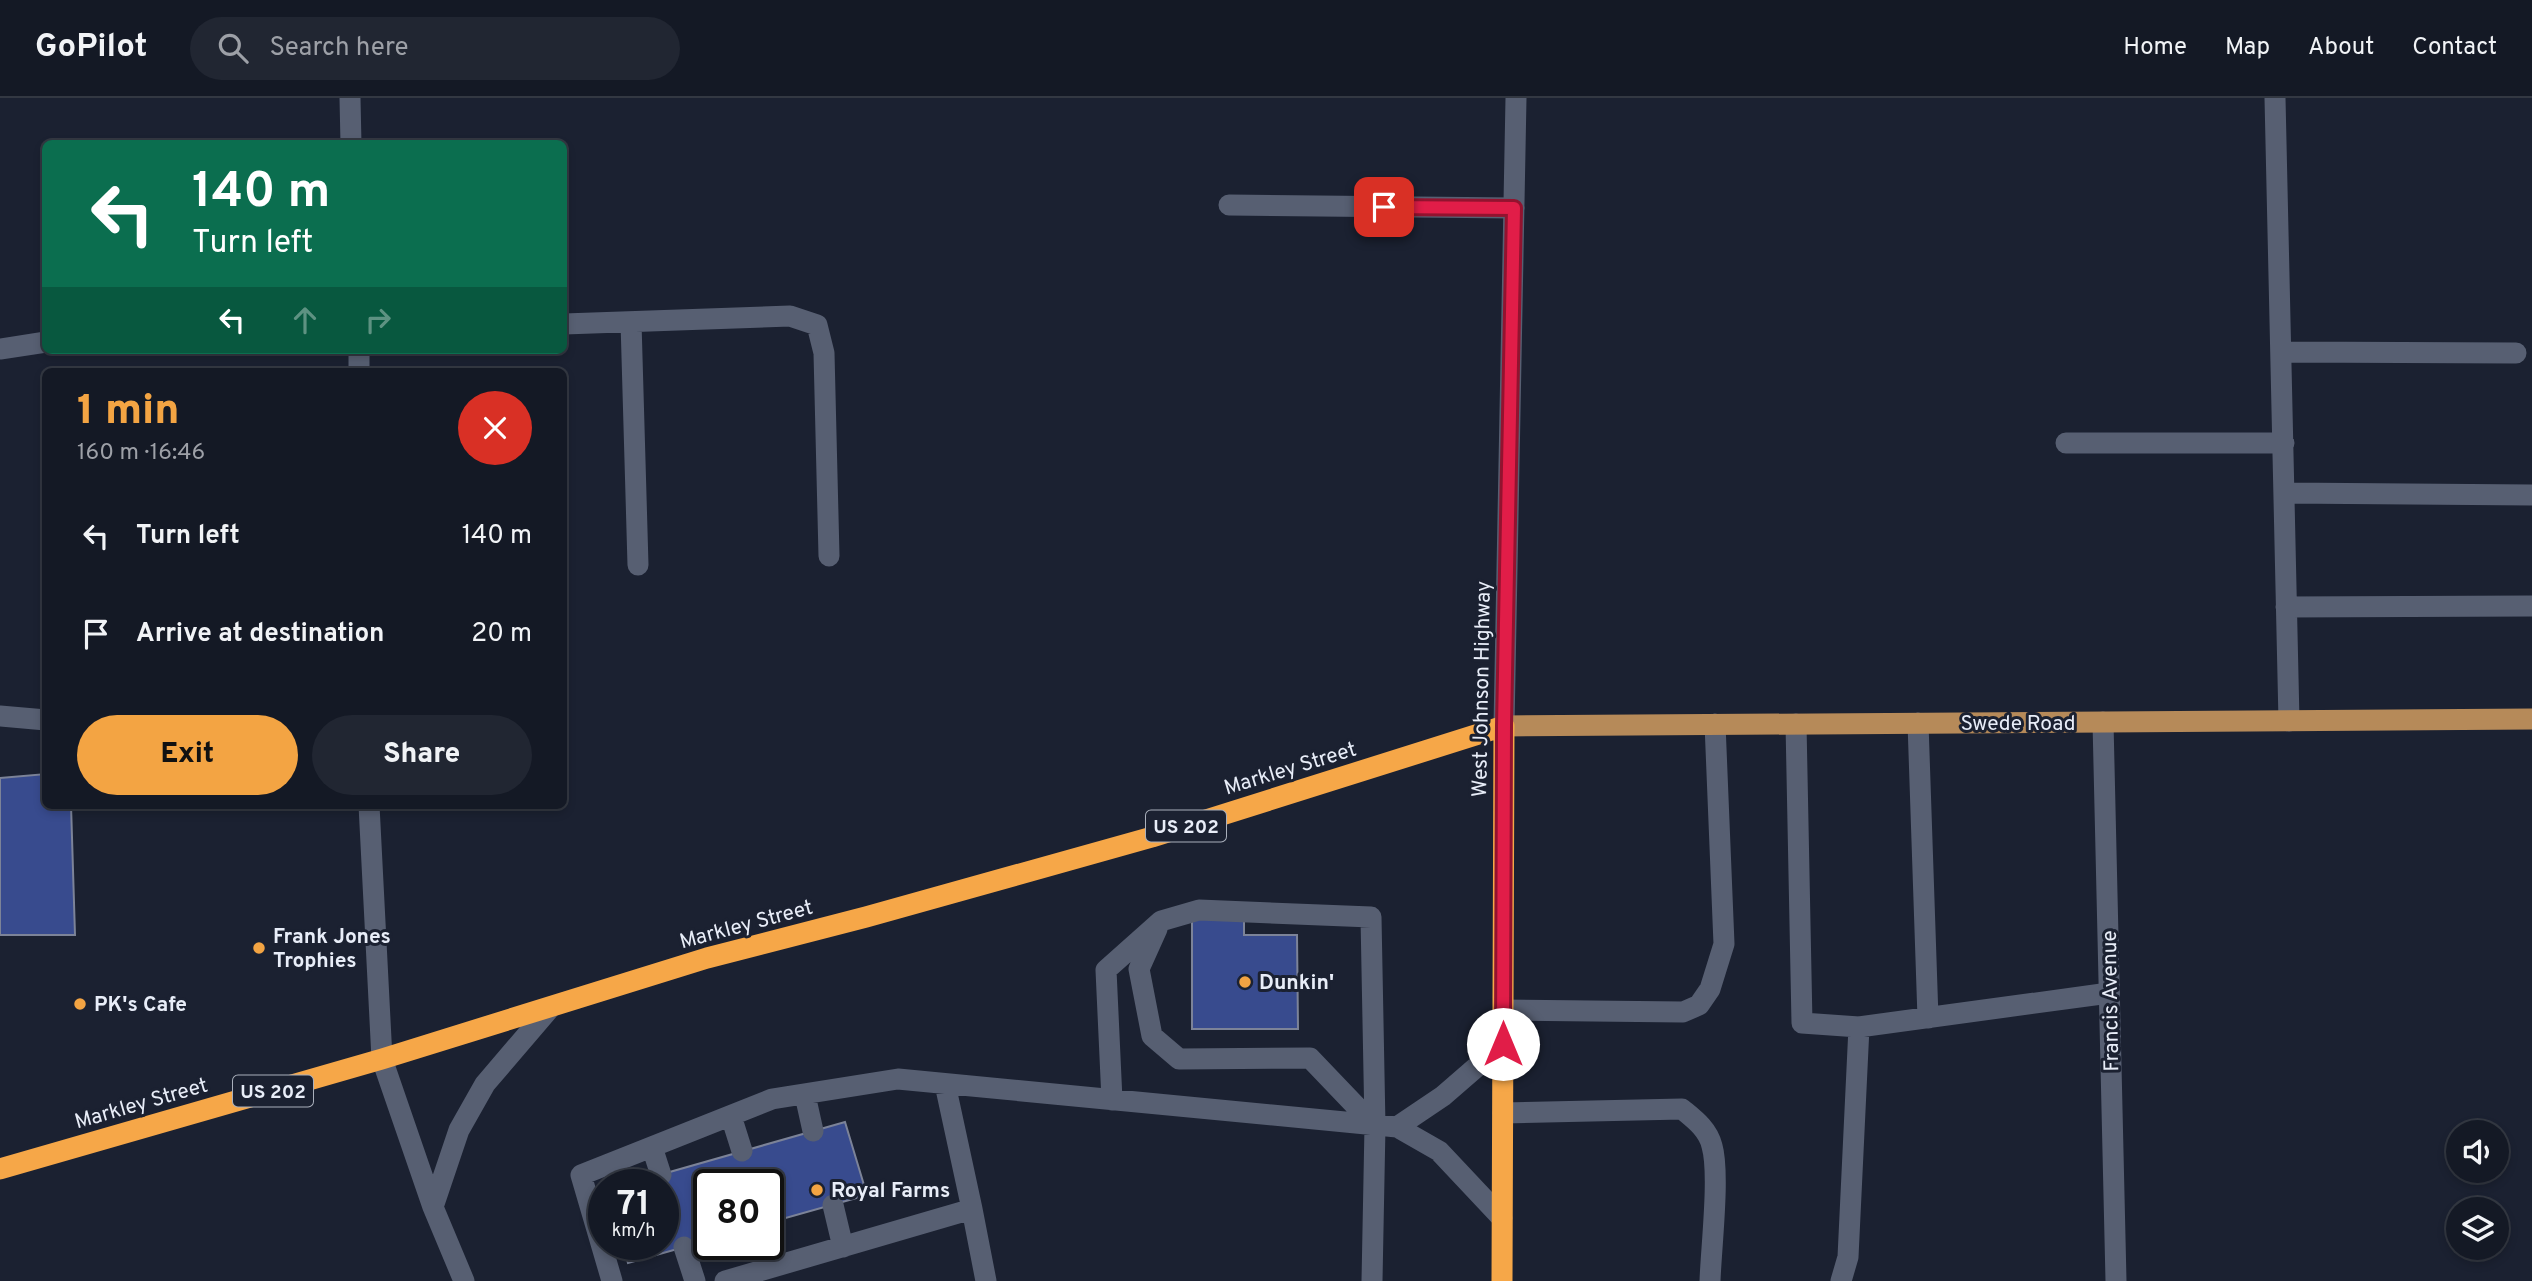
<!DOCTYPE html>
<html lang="en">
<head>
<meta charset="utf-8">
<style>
	:root { --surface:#141925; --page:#212632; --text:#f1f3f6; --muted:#9da0a7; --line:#333842; --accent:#f3a443 }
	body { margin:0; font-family:Overpass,sans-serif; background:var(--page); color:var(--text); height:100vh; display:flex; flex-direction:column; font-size:26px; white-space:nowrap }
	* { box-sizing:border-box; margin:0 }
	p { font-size:23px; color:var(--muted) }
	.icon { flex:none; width:38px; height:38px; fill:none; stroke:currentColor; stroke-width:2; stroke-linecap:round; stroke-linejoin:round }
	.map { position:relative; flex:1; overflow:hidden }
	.side { position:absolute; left:42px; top:270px; width:525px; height:441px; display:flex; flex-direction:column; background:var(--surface); border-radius:10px; box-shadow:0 4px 10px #0003,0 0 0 2px var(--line) }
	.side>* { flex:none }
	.banner { position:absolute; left:42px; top:42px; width:525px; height:214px; border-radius:10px; box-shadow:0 4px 10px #0003,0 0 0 2px var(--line); background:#0b6e4f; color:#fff; overflow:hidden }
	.tools { position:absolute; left:2446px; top:1022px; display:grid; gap:14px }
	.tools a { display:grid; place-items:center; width:63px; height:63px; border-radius:50%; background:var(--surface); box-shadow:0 4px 10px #0003,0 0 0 2px var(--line); font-size:35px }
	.speed { position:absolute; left:588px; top:1071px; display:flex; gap:14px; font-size:35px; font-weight:700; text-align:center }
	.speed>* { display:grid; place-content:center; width:91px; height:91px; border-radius:50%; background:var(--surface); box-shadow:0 4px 10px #0003,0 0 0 2px var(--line); line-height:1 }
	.speed small { font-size:18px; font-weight:400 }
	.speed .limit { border:4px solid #111; border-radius:10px; background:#fff; color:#111 }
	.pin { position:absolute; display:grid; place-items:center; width:60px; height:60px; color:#fff; margin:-30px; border-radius:14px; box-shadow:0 4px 10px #0006 }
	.me { position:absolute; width:77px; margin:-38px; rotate:0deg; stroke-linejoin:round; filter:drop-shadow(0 0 5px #0008) }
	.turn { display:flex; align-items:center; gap:24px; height:147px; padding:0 35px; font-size:32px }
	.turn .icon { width:91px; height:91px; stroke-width:2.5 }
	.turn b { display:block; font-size:49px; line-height:60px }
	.lanes { display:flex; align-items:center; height:66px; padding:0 35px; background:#0003; justify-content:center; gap:35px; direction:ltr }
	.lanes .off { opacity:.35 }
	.round { display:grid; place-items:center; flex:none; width:74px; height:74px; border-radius:37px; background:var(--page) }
	.overview { display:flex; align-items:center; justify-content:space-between; height:119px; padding:0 35px }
	h1 { font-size:42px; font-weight:800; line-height:52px; color:var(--accent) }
	.action { display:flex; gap:14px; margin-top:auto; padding:14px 35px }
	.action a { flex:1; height:80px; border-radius:42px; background:var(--accent); color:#111; font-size:28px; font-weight:800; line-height:80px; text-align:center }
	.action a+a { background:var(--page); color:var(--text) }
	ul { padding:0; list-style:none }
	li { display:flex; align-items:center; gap:21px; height:98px; padding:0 35px }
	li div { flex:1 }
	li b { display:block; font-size:26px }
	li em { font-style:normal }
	header { display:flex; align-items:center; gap:42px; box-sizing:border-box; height:98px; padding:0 35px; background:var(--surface); border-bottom:2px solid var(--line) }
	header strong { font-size:33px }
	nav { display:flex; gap:38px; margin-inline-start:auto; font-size:24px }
	.search { width:490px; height:63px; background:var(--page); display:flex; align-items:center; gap:18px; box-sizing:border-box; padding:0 24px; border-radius:38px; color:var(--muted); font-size:26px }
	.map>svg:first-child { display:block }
</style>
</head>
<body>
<header>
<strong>GoPilot</strong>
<div class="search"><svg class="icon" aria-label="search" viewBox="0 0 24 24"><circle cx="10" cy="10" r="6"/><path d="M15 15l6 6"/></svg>Search here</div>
<nav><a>Home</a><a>Map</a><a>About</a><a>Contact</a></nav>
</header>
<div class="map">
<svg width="2532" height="1183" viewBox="0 0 2532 1183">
	<rect width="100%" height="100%" fill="#1b2131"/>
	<!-- building -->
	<path fill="#384b8e" stroke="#7c8398" stroke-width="2" d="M46,676V707H71L75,837H0V680Z
		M1192,818H1244V837H1297L1298,931H1192Z
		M845,1024L867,1097L768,1125V1087H709V1142L628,1165L623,1146H663V1087H624Z"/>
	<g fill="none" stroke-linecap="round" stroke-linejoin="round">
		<!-- lane -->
		<path stroke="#575f72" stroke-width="21" d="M2275,0L2289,623
			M1229,107L1514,110
			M631,224L638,467
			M564,226L790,218L817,227L824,255L829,458
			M0,251L46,244
			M2282,254L2516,255
			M2066,345H2284
			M2284,395L2532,397
			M2286,509L2532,508
			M0,618L46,622
			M1918,625L1928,920
			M1796,626L1802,925L1859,929
			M1157,831L1139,871L1152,938L1179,961L1310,960L1375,1028
			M1503,912L1683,914L1699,907L1710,891L1724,846L1715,626
			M382,961L433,1109L464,1183
			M805,997L813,1033
			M1112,1002L1106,872L1161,823L1199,812L1371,819L1375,1028L1372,1183
			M1503,1015L1682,1011C1694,1021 1708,1031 1712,1048C1720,1076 1711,1151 1710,1183
			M731,1018L742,1053
			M1397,1029L1443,998L1503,946
			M652,1049L661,1077
			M833,1107L843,1149
			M433,1109L459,1032L485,986L550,910
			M972,1111L986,1183
			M767,1146L773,1169
			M684,1149L695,1183
			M612,1183L581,1077L772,1001L898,981L1397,1029L1439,1053L1502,1120
			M725,1183L972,1111L945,986
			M1841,1183L1848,1159L1859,929L2109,895"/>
		<!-- street -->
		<path stroke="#575f72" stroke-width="21" d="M350,0L351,46
			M359,252V273
			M2103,624L2116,1183
			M369,707L382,961"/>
		<!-- secondary -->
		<path stroke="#575f72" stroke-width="21" d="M1504,628L1516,0"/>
		<!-- primary -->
		<path stroke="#b68a59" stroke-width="21" d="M1504,628L2532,621"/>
		<!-- highway -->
		<path stroke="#f6a748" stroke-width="21" d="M0,1071L382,961L707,860L866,819L1152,739L1504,628L1502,1183"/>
	</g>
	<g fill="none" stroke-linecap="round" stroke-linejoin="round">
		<!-- route casing -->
		<g stroke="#92132f" stroke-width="18">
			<path id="route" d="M1384,109L1514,110L1504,628L1503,946"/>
		</g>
		<!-- route -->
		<use href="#route" stroke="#e11d48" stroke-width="12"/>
	</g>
	<!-- markers -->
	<g fill="#f3a443" stroke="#1b2131" stroke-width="2.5">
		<circle cx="259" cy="850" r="7"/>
		<circle cx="1245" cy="884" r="7"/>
		<circle cx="80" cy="906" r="7"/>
		<circle cx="817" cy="1092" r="7"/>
	</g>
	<g text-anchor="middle" stroke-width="6" stroke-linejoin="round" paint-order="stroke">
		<!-- shield labels -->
		<g fill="#1b2131" stroke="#aab0bc" stroke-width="2">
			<rect x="1146" y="712.5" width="80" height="31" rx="5"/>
			<rect x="233" y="977.5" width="80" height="31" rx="5"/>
		</g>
		<g font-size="19" font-weight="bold" fill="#e8edf8">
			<text x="1186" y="735">US 202</text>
			<text x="273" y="1000">US 202</text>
		</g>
		<!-- street labels -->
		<g font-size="21" fill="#e8edf8" stroke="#1b2131">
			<text transform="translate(1481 591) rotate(-89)" y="7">West Johnson Highway</text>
			<text x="2018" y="632">Swede Road</text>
			<text transform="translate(1290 670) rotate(-17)" y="7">Markley Street</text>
			<text transform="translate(746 826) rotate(-15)" y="7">Markley Street</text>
			<text transform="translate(2110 903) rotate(-91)" y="7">Francis Avenue</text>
			<text transform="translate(141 1005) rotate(-16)" y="7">Markley Street</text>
		</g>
		<!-- poi labels -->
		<g font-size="21" font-weight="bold" fill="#e8edf8" stroke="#1b2131" text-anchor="start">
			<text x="273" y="845">Frank Jones<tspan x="273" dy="24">Trophies</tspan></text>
			<text x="1259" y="891">Dunkin'</text>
			<text x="94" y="913">PK's Cafe</text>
			<text x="831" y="1099">Royal Farms</text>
		</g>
	</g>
</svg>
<div class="tools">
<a><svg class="icon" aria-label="sound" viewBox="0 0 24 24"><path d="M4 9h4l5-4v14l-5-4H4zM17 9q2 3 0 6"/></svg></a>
<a><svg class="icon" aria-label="layers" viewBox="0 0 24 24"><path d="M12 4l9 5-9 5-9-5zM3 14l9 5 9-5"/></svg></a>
</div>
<div class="speed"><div>71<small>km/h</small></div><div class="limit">80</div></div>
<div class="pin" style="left:1384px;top:109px;background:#d93025"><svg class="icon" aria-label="arrive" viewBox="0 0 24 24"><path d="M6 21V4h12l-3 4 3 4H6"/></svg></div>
<svg class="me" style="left:1503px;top:946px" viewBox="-20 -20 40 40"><circle r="19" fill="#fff"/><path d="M0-13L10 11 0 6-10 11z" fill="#e11d48"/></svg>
<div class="banner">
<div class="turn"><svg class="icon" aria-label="left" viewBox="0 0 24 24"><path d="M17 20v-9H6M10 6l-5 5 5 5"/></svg><div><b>140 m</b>Turn left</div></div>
<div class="lanes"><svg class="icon" aria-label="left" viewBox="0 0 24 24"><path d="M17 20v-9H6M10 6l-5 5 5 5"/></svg><svg class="icon off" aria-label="ahead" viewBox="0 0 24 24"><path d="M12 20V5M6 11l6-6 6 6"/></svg><svg class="icon off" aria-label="right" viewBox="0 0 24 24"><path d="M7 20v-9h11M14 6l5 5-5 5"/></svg></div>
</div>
<section class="side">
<div class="overview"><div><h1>1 min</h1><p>160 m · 16:46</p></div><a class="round" style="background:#d93025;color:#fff"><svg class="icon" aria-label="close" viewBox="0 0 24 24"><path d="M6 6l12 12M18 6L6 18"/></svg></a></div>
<ul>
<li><svg class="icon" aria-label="left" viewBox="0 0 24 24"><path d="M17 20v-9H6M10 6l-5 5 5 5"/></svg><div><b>Turn left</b></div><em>140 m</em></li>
<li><svg class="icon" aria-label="arrive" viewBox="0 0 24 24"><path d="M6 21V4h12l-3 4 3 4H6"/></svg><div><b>Arrive at destination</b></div><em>20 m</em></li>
</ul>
<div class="action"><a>Exit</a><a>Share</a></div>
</section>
</div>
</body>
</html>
